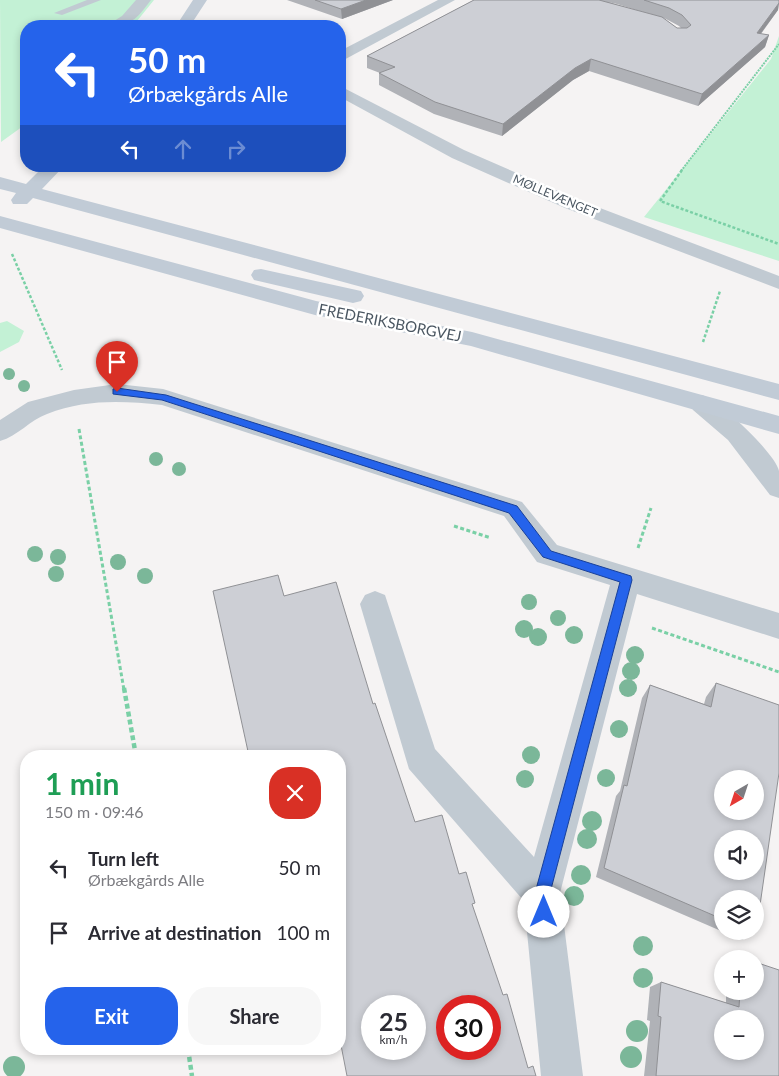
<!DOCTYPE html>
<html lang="en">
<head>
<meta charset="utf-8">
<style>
	:root { --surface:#fff; --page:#f7f7f7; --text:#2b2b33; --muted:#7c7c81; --accent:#2563eb }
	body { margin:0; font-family:Lato,sans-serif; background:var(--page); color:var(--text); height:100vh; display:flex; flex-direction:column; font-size:19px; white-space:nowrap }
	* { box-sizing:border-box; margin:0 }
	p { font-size:16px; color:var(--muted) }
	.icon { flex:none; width:28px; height:28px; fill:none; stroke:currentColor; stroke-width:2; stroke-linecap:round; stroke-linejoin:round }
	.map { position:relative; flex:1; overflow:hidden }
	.sheet { position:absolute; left:20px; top:750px; width:326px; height:305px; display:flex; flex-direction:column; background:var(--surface); border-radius:20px; box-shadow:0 2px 8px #0003 }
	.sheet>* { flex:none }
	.banner { position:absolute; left:20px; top:20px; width:326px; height:152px; border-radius:20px; box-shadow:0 2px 8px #0003; background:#2563eb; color:#fff; overflow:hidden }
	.needle { width:32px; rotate:219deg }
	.fabs { position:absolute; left:714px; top:770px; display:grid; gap:10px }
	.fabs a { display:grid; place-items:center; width:50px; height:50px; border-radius:50%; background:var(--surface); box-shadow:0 2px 8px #0003; font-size:25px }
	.speed { position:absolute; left:361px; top:995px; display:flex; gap:10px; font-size:25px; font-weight:700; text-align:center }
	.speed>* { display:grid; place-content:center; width:65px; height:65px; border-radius:50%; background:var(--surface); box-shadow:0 2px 8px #0003; line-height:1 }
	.speed small { font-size:12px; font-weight:400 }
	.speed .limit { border:8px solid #d22; background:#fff; color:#111 }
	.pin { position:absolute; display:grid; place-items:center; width:42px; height:42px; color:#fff; margin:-51px -21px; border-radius:50% 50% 50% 0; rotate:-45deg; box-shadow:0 0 5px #0007 }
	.pin .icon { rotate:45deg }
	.me { position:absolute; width:55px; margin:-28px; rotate:0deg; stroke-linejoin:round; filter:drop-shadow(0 0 4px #0008) }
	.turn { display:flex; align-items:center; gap:18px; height:105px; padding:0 25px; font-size:22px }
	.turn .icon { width:65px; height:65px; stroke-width:2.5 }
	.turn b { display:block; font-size:35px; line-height:42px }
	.lanes { display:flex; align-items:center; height:48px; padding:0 25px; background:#0003; justify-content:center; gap:25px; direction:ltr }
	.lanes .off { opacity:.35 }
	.round { display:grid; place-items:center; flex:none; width:52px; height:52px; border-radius:20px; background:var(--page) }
	.overview { display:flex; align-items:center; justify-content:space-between; height:85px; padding:0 25px }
	h1 { font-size:30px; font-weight:700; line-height:38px; color:#1e9e55 }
	.action { display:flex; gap:10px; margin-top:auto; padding:10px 25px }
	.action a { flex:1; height:58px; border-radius:20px; background:var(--accent); color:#fff; font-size:20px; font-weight:700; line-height:58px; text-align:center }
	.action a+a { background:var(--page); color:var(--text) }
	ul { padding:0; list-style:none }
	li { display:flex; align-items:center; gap:15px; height:65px; padding:0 25px }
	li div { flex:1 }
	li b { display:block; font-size:19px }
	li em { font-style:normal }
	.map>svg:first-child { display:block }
</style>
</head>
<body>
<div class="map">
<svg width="779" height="1076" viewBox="0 0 779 1076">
	<rect width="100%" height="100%" fill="#f5f3f3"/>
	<!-- green -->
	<path fill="#c3f1d5" d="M0,0H154L133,26H26V124L1,142Z
		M779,36V261L644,217L771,59Z
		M7,321L24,331L19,342L0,352V323Z"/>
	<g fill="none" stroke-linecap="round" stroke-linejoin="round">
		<!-- path-far3 -->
		<path stroke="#7ad0a6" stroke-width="2" stroke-dasharray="2 1" stroke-linecap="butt" d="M681,171L779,44"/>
		<!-- path-far2 -->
		<path stroke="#7ad0a6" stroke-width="2.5" stroke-dasharray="3 2" stroke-linecap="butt" d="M682,170L660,201L779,244
			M12,254L62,370
			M703,342L720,291"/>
		<!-- path-far1 -->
		<path stroke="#7ad0a6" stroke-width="3" stroke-dasharray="4 2.5" stroke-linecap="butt" d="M79,429L124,690
			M454,526L491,538
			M638,548L651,508
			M652,628L779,672"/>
		<!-- path -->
		<path stroke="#7ad0a6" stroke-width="4.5" stroke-dasharray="5 3" stroke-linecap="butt" d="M124,688L136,756
			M188,1049L192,1076"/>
		<!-- service -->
		<path fill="#c1cad2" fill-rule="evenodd" d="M87,0H101L62,15L54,13Z"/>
		<!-- minor -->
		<path fill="#c1cad2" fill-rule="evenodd" d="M136,0H151C136,20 131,26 106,26L122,16Z
			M438,0H455L340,62V51Z
			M340,86L464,150L579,200L779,276V289L565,208L452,158L340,97Z
			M117,384L163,389L522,502L557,545L779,613V639L637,594L560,893L583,1076H541L524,901L409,769L360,604L365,595L375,591L385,595L435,749L534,857L610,585L537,562L504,516L162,405C122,401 86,399 47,414C30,420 18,436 0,441V420L28,402L74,390Z
			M702,395C719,400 776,454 779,471C779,479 779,490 779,498L770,495L728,440L693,410L690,404L693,398Z"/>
		<!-- secondary -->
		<path fill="#c1cbd6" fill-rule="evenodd" d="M193,0H207L190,26H176Z
			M44,166H64L42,189L779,384V400L33,198L27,204H13L11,200L16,193L0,189V177L26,184Z
			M0,216L316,301L472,332L779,416V434L471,346L315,315L0,228Z
			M261,269L361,291L364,296L361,301L353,303L254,280L251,275L254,270Z"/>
	</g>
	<!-- trees -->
	<g fill="#7bb799">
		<circle cx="9" cy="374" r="6"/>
		<circle cx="24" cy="386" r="6"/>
		<circle cx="156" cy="459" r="7"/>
		<circle cx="179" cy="469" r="7"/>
		<circle cx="35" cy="554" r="8"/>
		<circle cx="58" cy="557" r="8"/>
		<circle cx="118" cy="562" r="8"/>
		<circle cx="56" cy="574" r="8"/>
		<circle cx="145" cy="576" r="8"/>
		<circle cx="529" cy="602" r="8"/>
		<circle cx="558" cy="618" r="8"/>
		<circle cx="524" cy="629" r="9"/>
		<circle cx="574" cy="635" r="9"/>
		<circle cx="538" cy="637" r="9"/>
		<circle cx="635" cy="655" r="9"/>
		<circle cx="631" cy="671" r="9"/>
		<circle cx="628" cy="688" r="9"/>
		<circle cx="619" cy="729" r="9"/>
		<circle cx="531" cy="755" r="9"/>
		<circle cx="606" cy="778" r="9"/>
		<circle cx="525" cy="779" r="9"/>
		<circle cx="592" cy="821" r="10"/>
		<circle cx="587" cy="839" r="10"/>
		<circle cx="581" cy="875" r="10"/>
		<circle cx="574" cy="896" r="10"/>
		<circle cx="643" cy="946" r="10"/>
		<circle cx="643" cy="978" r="10"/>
		<circle cx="637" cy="1031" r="11"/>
		<circle cx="631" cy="1057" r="11"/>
		<circle cx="14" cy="1067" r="11"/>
	</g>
	<!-- wall -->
	<path fill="#b0b2b7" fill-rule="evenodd" d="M287,0H393L342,19Z
		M474,0H779L778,10L761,34L769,35L765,47L698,106L589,71L573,80L502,136L434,114L379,85V73H380L367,68V56ZM608,2L617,4L652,15ZM663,18L666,19L679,26L681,28H677Z
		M716,683L756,933L742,940L596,877L616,796L620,791L642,698L650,685L704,704L706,697ZM722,899L755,931H722Z
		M661,982L726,1003V991H755L779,1076H644L650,1021L647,1020L650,987Z"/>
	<!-- shaded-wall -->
	<path fill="#909195" d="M366,0H393L342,19L341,9Z
		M779,3L778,10L753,44L757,33Z
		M769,35L765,47L698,106L702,94Z
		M591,59L589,71L573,80L502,136L503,124L575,68Z"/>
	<!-- building -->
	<path fill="#cdcfd5" stroke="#909195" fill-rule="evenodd" d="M315,0H366L341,9Z
		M474,0H599L662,17L677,28H687L691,25L682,15L669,8L644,0H779V3L757,33L769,35L702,94L591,59L575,68L503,124L435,102L379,73L395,67L367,56Z
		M278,575L284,596L336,582L373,704L375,703L415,822L442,815L459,874L466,872L475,903L472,904L503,995L507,994L528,1068L533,1066L536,1076H347L340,1040V756H249L213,591ZM372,1006H415V1049H372ZM448,1006H490V1049H448Z
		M716,683L779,705V773L756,933L752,931H755V899H722V919L604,868L624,785L627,786L650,685L711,707ZM722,779H755V811H722ZM722,839H755V871H722Z
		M755,962L779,970V1076H656L661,1017L658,1016L661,982L739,1007L740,991H755ZM722,1019H755V1051H722Z"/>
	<!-- route -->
	<path fill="#2563eb" stroke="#184099" d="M117,388L166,395L517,506L551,551L631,576L632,580L550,893L552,912L550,917L544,919L539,917L535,893L620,582L543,557L509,513L162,400L113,394V389Z"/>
	<g text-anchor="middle" stroke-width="5" stroke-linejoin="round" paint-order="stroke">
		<!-- far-street labels -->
		<g font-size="12" fill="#4a5661" stroke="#fff">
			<text transform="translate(555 196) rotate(23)" y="4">MØLLEVÆNGET</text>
		</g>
		<!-- street labels -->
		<g font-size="15" fill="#4a5661" stroke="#fff">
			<text transform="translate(390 323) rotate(11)" y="5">FREDERIKSBORGVEJ</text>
		</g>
	</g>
</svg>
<div class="fabs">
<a><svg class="needle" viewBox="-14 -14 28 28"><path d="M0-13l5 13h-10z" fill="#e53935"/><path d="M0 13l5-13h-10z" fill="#7c7c81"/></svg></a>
<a><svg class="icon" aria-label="sound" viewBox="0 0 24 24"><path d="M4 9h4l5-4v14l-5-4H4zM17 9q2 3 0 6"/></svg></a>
<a><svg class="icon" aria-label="layers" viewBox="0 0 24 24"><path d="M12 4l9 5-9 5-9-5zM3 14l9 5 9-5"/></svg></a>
<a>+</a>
<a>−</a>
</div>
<div class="speed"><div>25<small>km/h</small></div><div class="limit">30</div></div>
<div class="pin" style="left:117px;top:392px;background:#d93025"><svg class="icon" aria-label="arrive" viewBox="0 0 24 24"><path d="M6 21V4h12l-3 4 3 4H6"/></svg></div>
<svg class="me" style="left:544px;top:912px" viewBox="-20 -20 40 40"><circle r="19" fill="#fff"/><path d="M0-13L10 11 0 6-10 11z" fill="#2563eb"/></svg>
<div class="banner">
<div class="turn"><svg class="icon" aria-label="left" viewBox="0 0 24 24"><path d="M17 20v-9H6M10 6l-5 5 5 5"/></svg><div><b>50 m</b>Ørbækgårds Alle</div></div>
<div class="lanes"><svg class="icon" aria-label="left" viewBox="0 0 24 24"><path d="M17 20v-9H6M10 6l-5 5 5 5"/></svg><svg class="icon off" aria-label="ahead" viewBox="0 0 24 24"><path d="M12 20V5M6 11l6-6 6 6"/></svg><svg class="icon off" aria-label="right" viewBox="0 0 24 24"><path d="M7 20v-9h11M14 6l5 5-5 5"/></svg></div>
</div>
<section class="sheet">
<div class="overview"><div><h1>1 min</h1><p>150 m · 09:46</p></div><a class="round" style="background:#d93025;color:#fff"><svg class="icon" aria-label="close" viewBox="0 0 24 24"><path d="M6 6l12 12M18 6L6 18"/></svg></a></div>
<ul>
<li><svg class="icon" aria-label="left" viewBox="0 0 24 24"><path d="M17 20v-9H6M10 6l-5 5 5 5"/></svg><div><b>Turn left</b><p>Ørbækgårds Alle</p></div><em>50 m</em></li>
<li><svg class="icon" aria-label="arrive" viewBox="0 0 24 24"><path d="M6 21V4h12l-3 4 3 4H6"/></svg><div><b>Arrive at destination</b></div><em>100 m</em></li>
</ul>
<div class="action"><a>Exit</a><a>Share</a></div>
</section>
</div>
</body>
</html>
